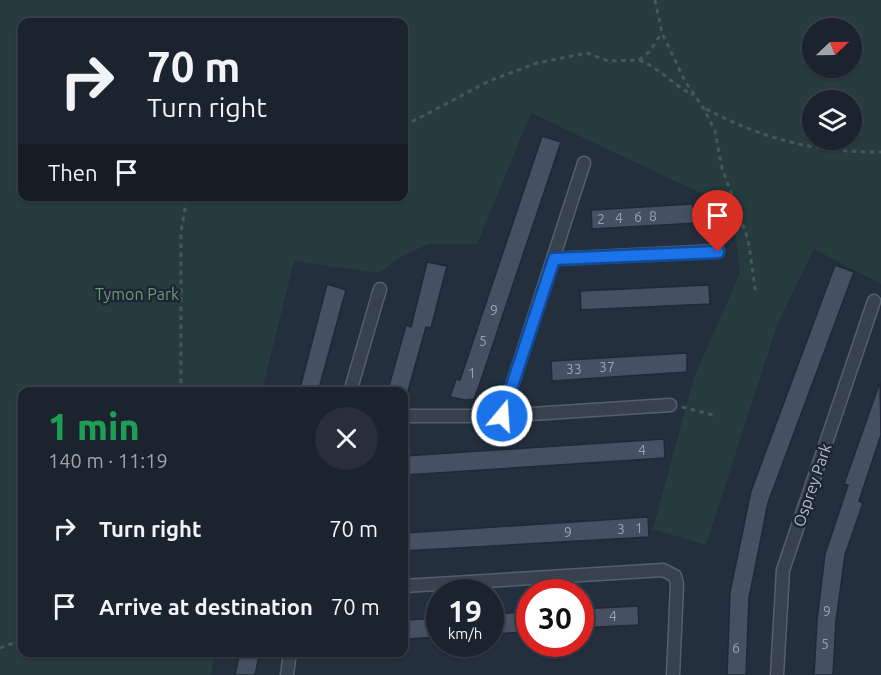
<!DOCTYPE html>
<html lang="en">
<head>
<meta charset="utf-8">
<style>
	:root { --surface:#1b232e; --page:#282f3a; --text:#f1f3f6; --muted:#a0a4aa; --line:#39404a }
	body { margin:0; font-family:Ubuntu,sans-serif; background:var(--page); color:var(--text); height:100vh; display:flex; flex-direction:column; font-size:22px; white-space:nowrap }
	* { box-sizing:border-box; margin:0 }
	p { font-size:20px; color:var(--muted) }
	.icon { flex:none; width:33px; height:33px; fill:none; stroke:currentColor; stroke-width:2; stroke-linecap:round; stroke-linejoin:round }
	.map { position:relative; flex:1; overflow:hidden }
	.side { position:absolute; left:18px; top:387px; width:390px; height:270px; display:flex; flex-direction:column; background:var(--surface); border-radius:12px; box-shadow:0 2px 4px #0004,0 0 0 2px var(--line) }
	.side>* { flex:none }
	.banner { position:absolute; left:18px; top:18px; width:390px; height:183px; border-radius:12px; box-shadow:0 2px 4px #0004,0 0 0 2px var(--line); background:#1b232e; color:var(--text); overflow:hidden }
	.needle { width:39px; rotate:68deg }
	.fabs { position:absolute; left:802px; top:18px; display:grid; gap:12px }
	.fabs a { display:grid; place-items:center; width:60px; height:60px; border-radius:50%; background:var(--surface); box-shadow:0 2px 4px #0004,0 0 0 2px var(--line); font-size:30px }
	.speed { position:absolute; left:426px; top:579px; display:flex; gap:12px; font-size:30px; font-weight:700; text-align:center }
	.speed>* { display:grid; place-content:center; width:78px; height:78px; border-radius:50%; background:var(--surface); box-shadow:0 2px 4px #0004,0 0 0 2px var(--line); line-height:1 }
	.speed small { font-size:15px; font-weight:400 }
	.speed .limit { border:9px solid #d22; background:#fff; color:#111 }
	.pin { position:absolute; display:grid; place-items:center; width:51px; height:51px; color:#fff; margin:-62px -26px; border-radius:50% 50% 50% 0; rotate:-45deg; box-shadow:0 0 6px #0007 }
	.pin .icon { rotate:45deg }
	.me { position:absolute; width:66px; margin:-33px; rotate:18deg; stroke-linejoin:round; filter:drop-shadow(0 0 4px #0008) }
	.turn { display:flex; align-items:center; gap:21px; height:126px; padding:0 30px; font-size:27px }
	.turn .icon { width:78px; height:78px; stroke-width:2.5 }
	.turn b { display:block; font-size:42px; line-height:51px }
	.then { display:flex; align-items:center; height:57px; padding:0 30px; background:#0003; gap:12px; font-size:22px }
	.round { display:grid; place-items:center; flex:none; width:63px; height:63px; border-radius:32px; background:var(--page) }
	.overview { display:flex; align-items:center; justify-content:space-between; height:102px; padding:0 30px }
	h1 { font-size:36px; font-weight:800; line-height:45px; color:#1e9e55 }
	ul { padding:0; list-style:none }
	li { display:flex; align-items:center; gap:18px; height:78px; padding:0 30px }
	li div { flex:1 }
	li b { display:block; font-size:22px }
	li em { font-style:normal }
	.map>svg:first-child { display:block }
</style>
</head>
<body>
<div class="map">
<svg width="881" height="675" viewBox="0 0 881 675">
	<rect width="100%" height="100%" fill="#242f3e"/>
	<!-- green -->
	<path fill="#263c3f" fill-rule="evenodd" d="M0,0H881V284L814,249L777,325L706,545L653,529L694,378L740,273L736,238L709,197L531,113L477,244H429L404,255L379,273L294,261L262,391L22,392V652L215,653L211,675H0ZM22,22H404V196H22ZM813,28H852V68H813ZM852,100V140H813V100Z"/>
	<!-- building -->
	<path fill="#455162" stroke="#1f2835" stroke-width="1.5" d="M542,136L561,142L479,386L474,399L465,400L450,397L456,379L460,380Z
		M693,204V207H711L712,228L697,229V223L592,229L591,210Z
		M427,262L447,266L431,328L426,327L408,391L389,386L406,325L411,327Z
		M835,265L854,272L768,503L749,598L746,675H727L730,592L751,491Z
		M327,284L346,290L318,392H299Z
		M709,285L710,304L581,310L580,291Z
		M687,353V372L552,381L551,361Z
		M880,382L881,435L859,501L863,503L845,555L836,621L833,675H814L817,620L825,554L848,485L844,484Z
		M664,439L665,458L405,475L404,456Z
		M648,517L649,537L404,551V533Z
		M638,606L639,625L580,628V609Z
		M530,612V632L490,634V614Z
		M440,618V637L407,639L406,620Z
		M240,652H260L255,675H235Z"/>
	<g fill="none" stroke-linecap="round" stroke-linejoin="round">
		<!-- minor casing -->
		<g stroke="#565f6c" stroke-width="15">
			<path id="minor" d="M554,259L718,251
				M350,392L380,289
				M404,416H502L670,405
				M502,416L584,163
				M404,586L663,570L675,576L677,584L673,675
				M287,675L290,652
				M777,675L783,570L874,301"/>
		</g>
		<!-- path -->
		<path stroke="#44595c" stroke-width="3" stroke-dasharray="4.5 4.5" stroke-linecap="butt" d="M655,0L662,33L685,81L704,109L715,131L722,168L748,239L756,295
			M639,60C660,68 673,85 693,95
			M706,109C763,139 817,153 881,152
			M404,126L489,81L537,63L587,53L608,61L639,60L649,52L662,33
			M181,392V232L187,196
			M682,407L717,416
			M0,648L22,640"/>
		<!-- minor -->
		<use href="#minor" stroke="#38414e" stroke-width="12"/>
	</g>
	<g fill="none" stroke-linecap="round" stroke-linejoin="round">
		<!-- route casing -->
		<g stroke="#114b97" stroke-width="15">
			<path id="route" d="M502,416L554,259L718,252"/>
		</g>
		<!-- route -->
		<use href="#route" stroke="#1a73e8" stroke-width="10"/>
	</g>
	<g text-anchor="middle" stroke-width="5" stroke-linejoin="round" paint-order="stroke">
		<!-- number labels -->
		<g font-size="14" fill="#98a1af">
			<text x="653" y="221">8</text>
			<text x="638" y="222">6</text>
			<text x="619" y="223">4</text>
			<text x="601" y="224">2</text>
			<text x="494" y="315">9</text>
			<text x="483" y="346">5</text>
			<text x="607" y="372">37</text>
			<text x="574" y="374">33</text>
			<text x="472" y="378">1</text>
			<text x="642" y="455">4</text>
			<text x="639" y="533">1</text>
			<text x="621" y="534">3</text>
			<text x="568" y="537">9</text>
			<text x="827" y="616">9</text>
			<text x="613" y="621">4</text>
			<text x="825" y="649">5</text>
			<text x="736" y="653">6</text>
		</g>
		<!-- park labels -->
		<g font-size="16" fill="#6b9a76" stroke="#1d2633">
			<text x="137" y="300">Tymon Park</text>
		</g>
		<!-- street labels -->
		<g font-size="16" fill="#b4bcc9" stroke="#1d2633">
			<text transform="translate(812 485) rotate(-71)" y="6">Osprey Park</text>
		</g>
	</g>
</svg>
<div class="fabs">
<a><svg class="needle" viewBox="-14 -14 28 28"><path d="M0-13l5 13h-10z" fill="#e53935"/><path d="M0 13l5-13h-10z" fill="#a0a4aa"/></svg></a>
<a><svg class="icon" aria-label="layers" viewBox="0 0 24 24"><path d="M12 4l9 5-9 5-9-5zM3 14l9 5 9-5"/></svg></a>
</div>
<div class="speed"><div>19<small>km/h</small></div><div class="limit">30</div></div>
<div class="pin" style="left:718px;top:252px;background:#d93025"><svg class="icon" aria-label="arrive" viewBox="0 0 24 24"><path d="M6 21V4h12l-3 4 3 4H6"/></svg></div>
<svg class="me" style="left:502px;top:416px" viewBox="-20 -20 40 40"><circle r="17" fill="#1a73e8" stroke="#fff" stroke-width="3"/><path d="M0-11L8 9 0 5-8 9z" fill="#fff"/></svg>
<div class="banner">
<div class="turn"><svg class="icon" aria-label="right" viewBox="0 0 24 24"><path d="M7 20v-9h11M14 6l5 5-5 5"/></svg><div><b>70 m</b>Turn right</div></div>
<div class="then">Then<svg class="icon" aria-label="arrive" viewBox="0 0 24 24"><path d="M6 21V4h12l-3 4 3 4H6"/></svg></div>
</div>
<section class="side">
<div class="overview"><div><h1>1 min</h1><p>140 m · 11:19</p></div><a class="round"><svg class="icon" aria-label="close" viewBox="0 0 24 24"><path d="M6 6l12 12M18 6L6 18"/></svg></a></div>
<ul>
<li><svg class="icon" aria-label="right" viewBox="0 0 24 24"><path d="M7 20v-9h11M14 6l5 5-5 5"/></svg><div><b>Turn right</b></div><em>70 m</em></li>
<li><svg class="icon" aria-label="arrive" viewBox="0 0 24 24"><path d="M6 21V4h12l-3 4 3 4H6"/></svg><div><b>Arrive at destination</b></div><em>70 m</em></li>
</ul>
</section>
</div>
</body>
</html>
